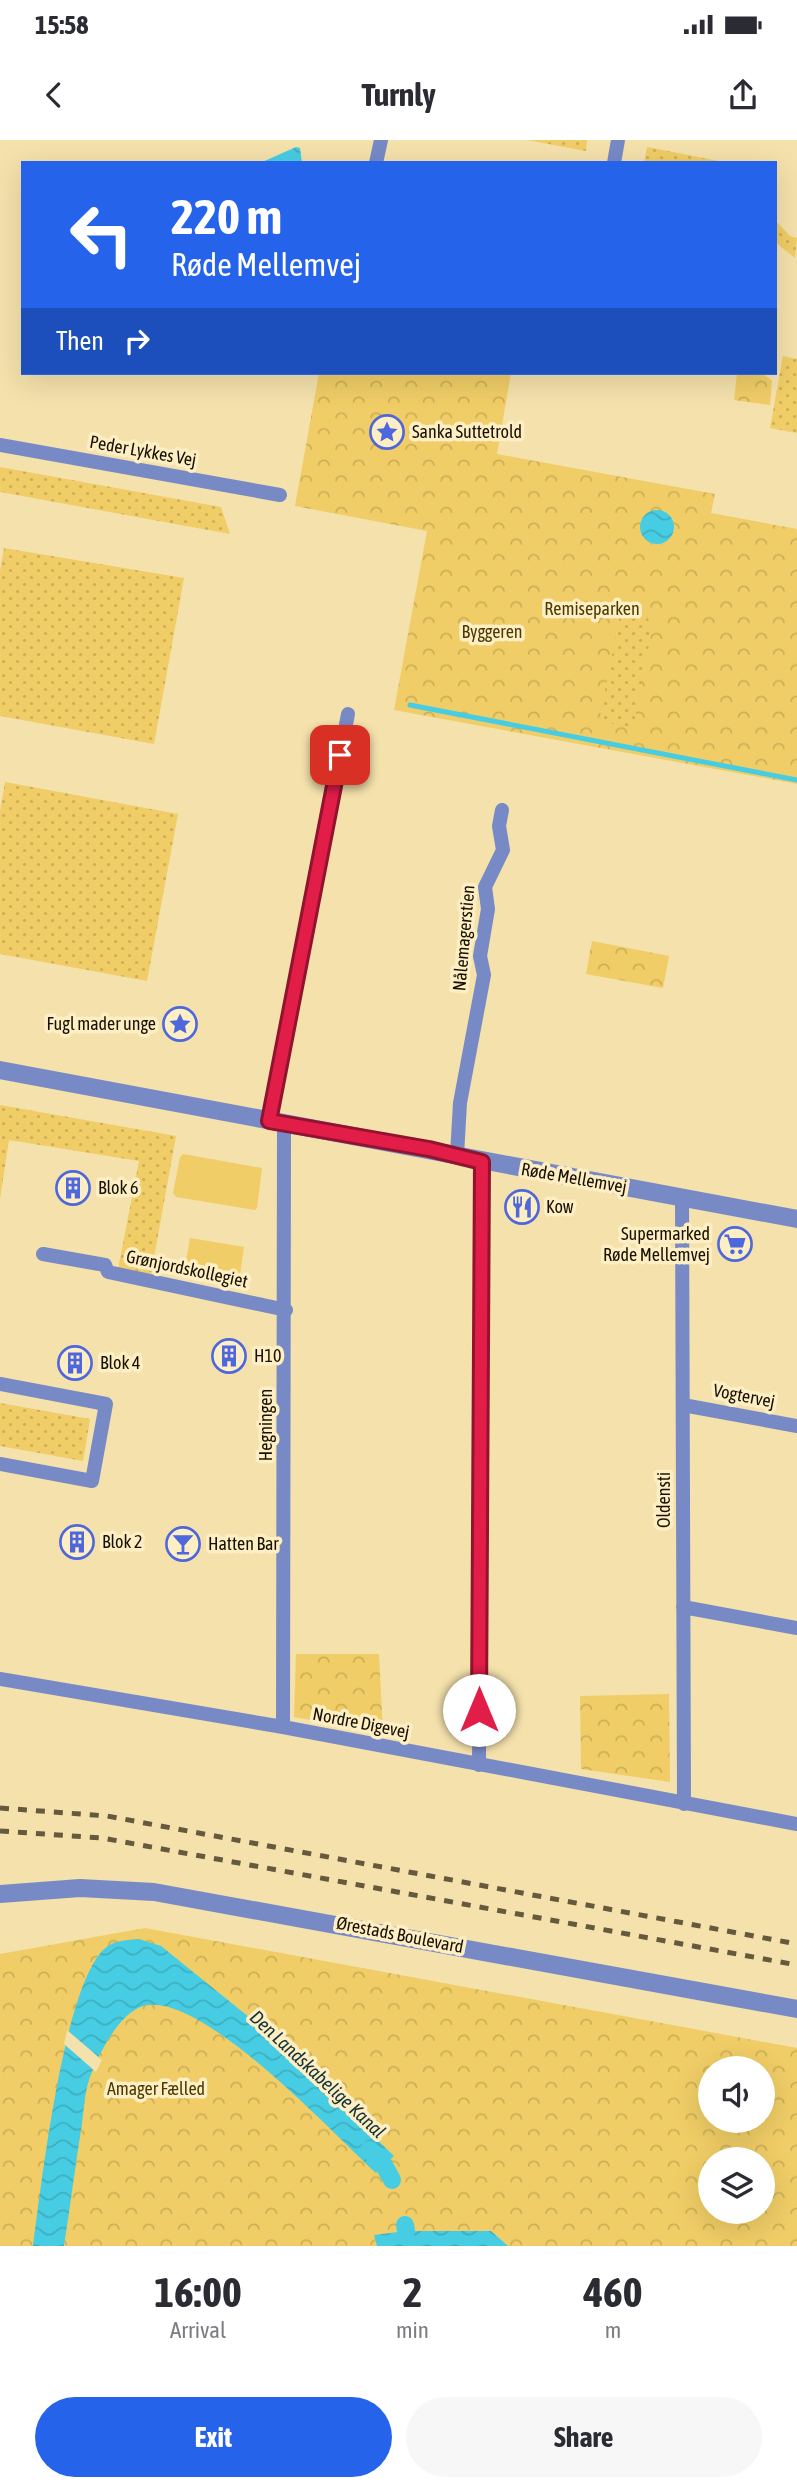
<!DOCTYPE html>
<html lang="en">
<head>
<meta charset="utf-8">
<style>
	:root { --surface:#fff; --page:#f7f7f7; --text:#2b2b33; --muted:#7c7c81; --accent:#2563eb }
	body { margin:0; font-family:"Asap Condensed",sans-serif; background:var(--page); color:var(--text); height:100vh; display:flex; flex-direction:column; font-size:26px; white-space:nowrap }
	* { box-sizing:border-box; margin:0 }
	p { font-size:23px; color:var(--muted) }
	.icon { flex:none; width:38px; height:38px; fill:none; stroke:currentColor; stroke-width:2; stroke-linecap:round; stroke-linejoin:round }
	.map { position:relative; height:2106px; overflow:hidden }
	.details { display:flex; flex-direction:column; background:var(--surface); flex:1 }
	.details>* { flex:none }
	.hud { position:absolute; left:21px; top:21px; width:756px; height:214px; border-radius:0px; box-shadow:0 7px 28px #0002; background:#2563eb; color:#fff; overflow:hidden }
	.controls { position:absolute; left:698px; top:1916px; display:grid; gap:14px }
	.controls a { display:grid; place-items:center; width:77px; height:77px; border-radius:50%; background:var(--surface); box-shadow:0 7px 28px #0002; font-size:35px }
	.pin { position:absolute; display:grid; place-items:center; width:60px; height:60px; color:#fff; margin:-30px; border-radius:14px; box-shadow:0 4px 10px #0006 }
	.me { position:absolute; width:77px; margin:-38px; rotate:0deg; stroke-linejoin:round; filter:drop-shadow(0 0 5px #0008) }
	.turn { display:flex; align-items:center; gap:24px; height:147px; padding:0 35px; font-size:32px }
	.turn .icon { width:91px; height:91px; stroke-width:2.5 }
	.turn b { display:block; font-size:49px; line-height:60px }
	.then { display:flex; align-items:center; height:66px; padding:0 35px; background:#0003; gap:14px; font-size:26px }
	.eta { display:flex; justify-content:space-evenly; align-items:center; height:119px; text-align:center }
	.eta b { font-size:42px; font-weight:700; line-height:49px }
	.cta { display:flex; gap:14px; margin-top:auto; padding:14px 35px }
	.cta a { flex:1; height:80px; border-radius:42px; background:var(--accent); color:#fff; font-size:28px; font-weight:700; line-height:80px; text-align:center }
	.cta a+a { background:var(--page); color:var(--text) }
	.status { display:flex; justify-content:space-between; align-items:center; height:49px; padding:0 35px; background:var(--surface); direction:ltr }
	.status svg { height:19px; fill:currentColor }
	header { display:flex; justify-content:space-between; align-items:center; height:91px; padding:0 35px; background:var(--surface); font-size:32px; font-weight:700 }
	.map>svg:first-child { display:block }
</style>
</head>
<body>
<div class="status"><b>15:58</b><svg viewBox="0 0 49 12"><path d="M0 12V9h3v3zM5 12V6h3v6zM10 12V3h3v9zM15 12V0h3v12zM26 1h20v11H26zM47 4h2v5h-2z"/></svg></div>
<header><svg class="icon" aria-label="back" viewBox="0 0 24 24"><path d="M15 5l-7 7 7 7"/></svg>Turnly<svg class="icon" aria-label="share" viewBox="0 0 24 24"><path d="M12 15V3M7 8l5-5 5 5M5 13v7h14v-7"/></svg></header>
<div class="map">
<svg width="797" height="2106" viewBox="0 0 797 2106">
	<defs>
		<pattern id="forest-crowns" width="20" height="18" patternUnits="userSpaceOnUse" patternTransform="scale(1.75)"><rect width="20" height="18" fill="#f0cd66"/><path d="M2 6a3 3 0 1 1 6 0M12 15a3 3 0 1 1 6 0" fill="none" stroke="#cdaf57"/></pattern>
		<pattern id="garden-dots" width="8" height="8" patternUnits="userSpaceOnUse" patternTransform="scale(1.75)"><rect width="8" height="8" fill="#f0cd66"/><path d="M2 2h.1M6 6h.1" fill="none" stroke="#cdaf57" stroke-width="1.8" stroke-linecap="round"/></pattern>
		<pattern id="water-waves" width="16" height="10" patternUnits="userSpaceOnUse" patternTransform="scale(1.75)"><rect width="16" height="10" fill="#47cde3"/><path d="M0 5q4-4 8 0t8 0" fill="none" stroke="#3dafc1"/></pattern>
	</defs>
	<rect width="100%" height="100%" fill="#f4e1ac"/>
	<!-- grass -->
	<path fill="#f0cd66" d="M183,1014L262,1028L257,1068L255,1070L176,1057L173,1053L180,1017Z
		M190,1098L244,1107L239,1142L184,1133Z"/>
	<!-- forest -->
	<path fill="url(#forest-crowns)" fill-rule="evenodd" d="M319,233H511L497,314L715,354L711,373L797,389V644L394,570L427,391L295,366Z
		M737,233H762L772,241L770,265L734,260Z
		M592,801L669,816L663,848L586,834Z
		M296,1514H379L383,1593L294,1577Z
		M669,1554L670,1642L581,1629L580,1556Z
		M145,1788L797,1908V2106H0V1814ZM710,1928H763V1981H710ZM710,2020H763V2072H710Z"/>
	<!-- garden -->
	<path fill="url(#garden-dots)" d="M527,0H587L586,11Z
		M647,7L729,23H644Z
		M775,80L790,96L797,98L795,118L775,102Z
		M783,216L797,219V293L770,288Z
		M0,327L221,367L230,394L0,352Z
		M4,408L184,438L154,604L0,576V431Z
		M623,460L643,464L652,490L633,588L599,581Z
		M5,642L178,674L147,841L0,814V671Z
		M0,965L176,996L151,1134L118,1129L139,1021L9,1000L0,1059Z
		M0,1263L90,1279L83,1321L0,1306Z"/>
	<!-- water -->
	<path fill="url(#water-waves)" d="M296,7L300,8L302,23H260Z
		M640 387a17 17 0 1 1 34 0a17 17 0 1 1-34 0Z
		M139,1799L161,1806L255,1882L394,2016L376,2033C333,1994 201,1850 143,1866C118,1874 99,1914 90,1937C84,1953 84,1973 81,1990C75,2028 70,2067 64,2106H33C41,2050 64,1835 108,1806C117,1800 128,1800 139,1799Z
		M406,2091H491L508,2106H377L374,2095Z"/>
	<!-- pier -->
	<path fill="#f4e1ac" d="M67,1890L102,1920L96,1932L64,1904Z"/>
	<g fill="none" stroke-linecap="round" stroke-linejoin="round">
		<!-- stream -->
		<path stroke="#47cde3" stroke-width="5" d="M410,565L797,640"/>
		<!-- canal -->
		<path stroke="#47cde3" stroke-width="18" d="M369,2010L384,2025L392,2040
			M405,2085L406,2091"/>
		<!-- minor -->
		<path stroke="#778ac6" stroke-width="14" d="M376,23L381,0
			M614,23L618,0
			M0,305L280,355
			M269,981L348,574
			M457,1015L460,963L484,835L480,816L488,769L485,747L503,710L499,686L502,670
			M682,1057L684,1664
			M43,1114L105,1125L108,1132L286,1170
			M0,1244L106,1264L92,1341L0,1324
			M683,1265L797,1286
			M683,1467L797,1488
			M0,1539L283,1587L797,1684
			M283,1587L284,983
			M479,1625L482,1022"/>
		<!-- tertiary -->
		<path stroke="#778ac6" stroke-width="18" d="M0,930L797,1079
			M0,1754L80,1748L154,1752L797,1869"/>
		<!-- rail -->
		<path stroke="#655a3d" stroke-width="5" stroke-dasharray="9 9" stroke-linecap="butt" d="M0,1668L107,1676L797,1804
			M0,1691L102,1698L797,1825"/>
	</g>
	<g fill="none" stroke-linecap="round" stroke-linejoin="round">
		<!-- route casing -->
		<g stroke="#92132f" stroke-width="18">
			<path id="route" d="M340,615L269,981L429,1009L482,1022L479,1570"/>
		</g>
		<!-- route -->
		<use href="#route" stroke="#e11d48" stroke-width="12"/>
	</g>
	<!-- icons -->
	<defs>
		<g id="sight-ring" transform="scale(1.75)"><circle r="9.5" fill="#feeec4" stroke="#4e67dc" stroke-width="1.5"/><path d="M0-6L1.8-2.2L6-1.7L2.9 1.2L3.7 5.4L0 3.3L-3.7 5.4L-2.9 1.2L-6-1.7L-1.8-2.2Z" fill="#4e67dc"/></g>
		<g id="building-ring" transform="scale(1.75)"><circle r="9.5" fill="#feeec4" stroke="#4e67dc" stroke-width="1.5"/><path d="M-4-6H4V6H1V3H-1V6H-4ZM-2.5-4.3h1.7v1.8h-1.7ZM.8-4.3h1.7v1.8H.8ZM-2.5-1h1.7V.8h-1.7ZM.8-1h1.7V.8H.8Z" fill="#4e67dc"/></g>
		<g id="restaurant-ring" transform="scale(1.75)"><circle r="9.5" fill="#feeec4" stroke="#4e67dc" stroke-width="1.5"/><path d="M-5-6h1v4h1v-4h1v4h1v-4h1v5L-1.5 .5V6h-2V.5L-5-1ZM5-6V6H3V1.5H1.5Q1.5-4 5-6Z" fill="#4e67dc"/></g>
		<g id="supermarket-ring" transform="scale(1.75)"><circle r="9.5" fill="#feeec4" stroke="#4e67dc" stroke-width="1.5"/><path d="M-6-5.5h2.5l.6 2H6L4.5 2H-2.5L-4.4-4H-6ZM-1.5 3.2a1.3 1.3 0 1 0 .1 0ZM3 3.2a1.3 1.3 0 1 0 .1 0Z" fill="#4e67dc"/></g>
		<g id="bar-ring" transform="scale(1.75)"><circle r="9.5" fill="#feeec4" stroke="#4e67dc" stroke-width="1.5"/><path d="M-6-5H6L.8 .8V4.5H3.5V6h-7V4.5H-.8V.8Z" fill="#4e67dc"/></g>
	</defs>
	<g fill-rule="evenodd">
		<use href="#sight-ring" x="387" y="292"/>
		<use href="#sight-ring" x="180" y="884"/>
		<use href="#building-ring" x="73" y="1048"/>
		<use href="#restaurant-ring" x="522" y="1067"/>
		<use href="#supermarket-ring" x="735" y="1104"/>
		<use href="#building-ring" x="229" y="1216"/>
		<use href="#building-ring" x="75" y="1223"/>
		<use href="#building-ring" x="77" y="1402"/>
		<use href="#bar-ring" x="183" y="1404"/>
	</g>
	<g text-anchor="middle" stroke-width="7" stroke-linejoin="round" paint-order="stroke">
		<!-- poi labels -->
		<g font-size="18" fill="#181101" stroke="#feeec4" text-anchor="start">
			<text x="412" y="298">Sanka Suttetrold</text>
			<text x="156" y="890" text-anchor="end">Fugl mader unge</text>
			<text x="98" y="1054">Blok 6</text>
			<text x="546" y="1073">Kow</text>
			<text x="710" y="1100" text-anchor="end">Supermarked<tspan x="710" dy="21">Røde Mellemvej</tspan></text>
			<text x="254" y="1222">H10</text>
			<text x="100" y="1229">Blok 4</text>
			<text x="102" y="1408">Blok 2</text>
			<text x="208" y="1410">Hatten Bar</text>
		</g>
		<!-- street labels -->
		<g font-size="18" fill="#181101" stroke="#feeec4">
			<text transform="translate(143 311) rotate(10)" y="6">Peder Lykkes Vej</text>
			<text transform="translate(464 798) rotate(-85)" y="6">Nålemagerstien</text>
			<text transform="translate(574 1038) rotate(10)" y="6">Røde Mellemvej</text>
			<text transform="translate(187 1129) rotate(12)" y="6">Grønjordskollegiet</text>
			<text transform="translate(744 1256) rotate(11)" y="6">Vogtervej</text>
			<text transform="translate(266 1285) rotate(-90)" y="6">Hegningen</text>
			<text transform="translate(664 1360) rotate(-90)" y="6">Oldensti</text>
			<text transform="translate(361 1583) rotate(11)" y="6">Nordre Digevej</text>
			<text transform="translate(400 1795) rotate(11)" y="6">Ørestads Boulevard</text>
		</g>
		<!-- park labels -->
		<g font-size="18" fill="#4b3a04" stroke="#feeec4">
			<text x="592" y="475">Remiseparken</text>
			<text x="492" y="498">Byggeren</text>
			<text x="156" y="1955">Amager Fælled</text>
		</g>
		<!-- water labels -->
		<g font-size="19" font-style="italic" fill="#143136" stroke="#feeec4">
			<text transform="translate(318 1934) rotate(43)" y="7">Den Landskabelige Kanal</text>
		</g>
	</g>
</svg>
<div class="controls">
<a><svg class="icon" aria-label="sound" viewBox="0 0 24 24"><path d="M4 9h4l5-4v14l-5-4H4zM17 9q2 3 0 6"/></svg></a>
<a><svg class="icon" aria-label="layers" viewBox="0 0 24 24"><path d="M12 4l9 5-9 5-9-5zM3 14l9 5 9-5"/></svg></a>
</div>
<div class="pin" style="left:340px;top:615px;background:#d93025"><svg class="icon" aria-label="arrive" viewBox="0 0 24 24"><path d="M6 21V4h12l-3 4 3 4H6"/></svg></div>
<svg class="me" style="left:479px;top:1570px" viewBox="-20 -20 40 40"><circle r="19" fill="#fff"/><path d="M0-13L10 11 0 6-10 11z" fill="#e11d48"/></svg>
<div class="hud">
<div class="turn"><svg class="icon" aria-label="left" viewBox="0 0 24 24"><path d="M17 20v-9H6M10 6l-5 5 5 5"/></svg><div><b>220 m</b>Røde Mellemvej</div></div>
<div class="then">Then<svg class="icon" aria-label="right" viewBox="0 0 24 24"><path d="M7 20v-9h11M14 6l5 5-5 5"/></svg></div>
</div>
</div>
<section class="details">
<div class="eta">
<div><b>16:00</b><p>Arrival</p></div>
<div><b>2</b><p>min</p></div>
<div><b>460</b><p>m</p></div>
</div>
<div class="cta"><a>Exit</a><a>Share</a></div>
</section>
</body>
</html>
